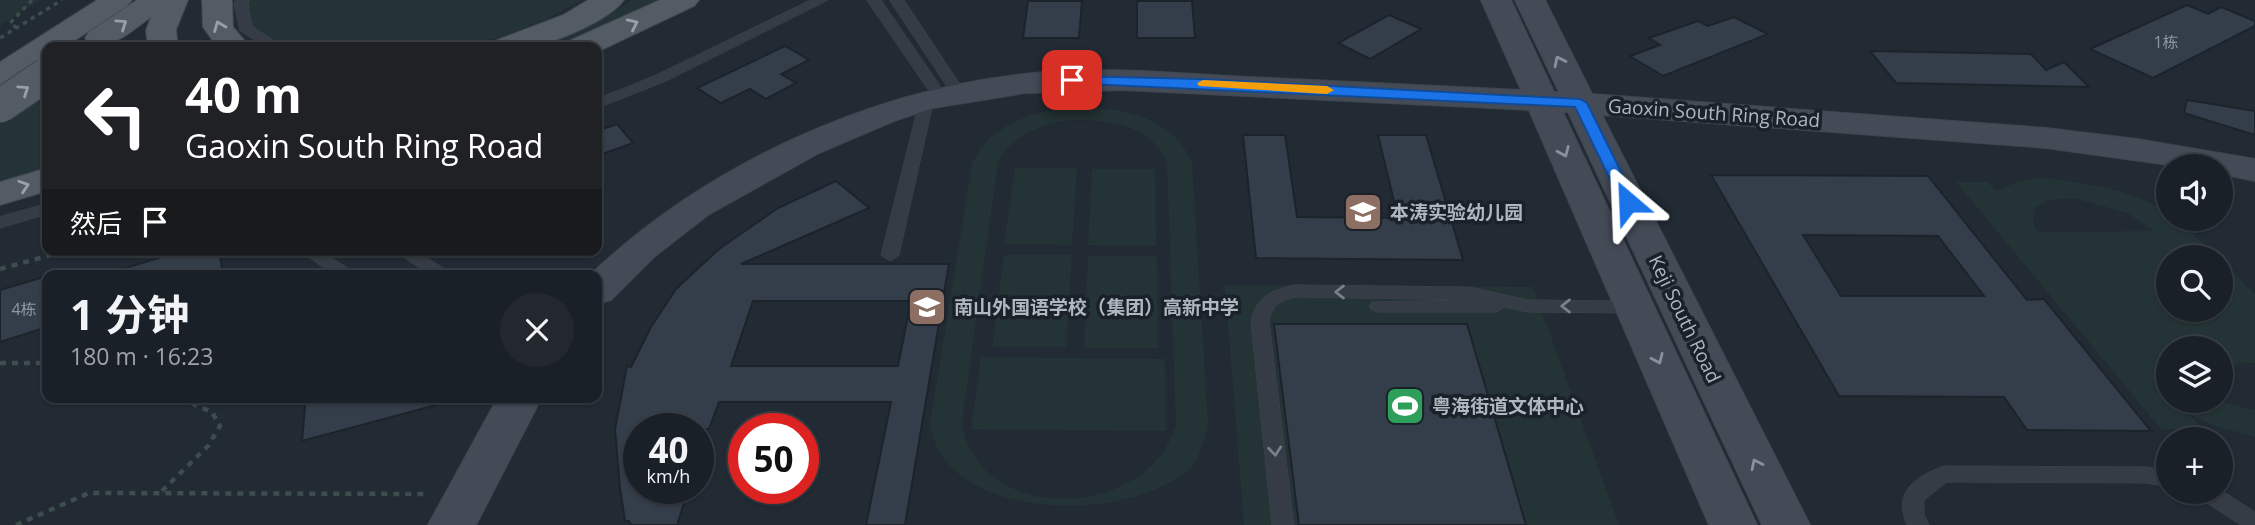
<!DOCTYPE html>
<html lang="zh">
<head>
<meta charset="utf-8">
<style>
	:root { --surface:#1a2027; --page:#23282f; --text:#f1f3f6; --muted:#9fa3a7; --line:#383e44 }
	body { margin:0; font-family:"Open Sans","Noto Sans SC",sans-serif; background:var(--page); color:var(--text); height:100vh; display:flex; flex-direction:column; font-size:26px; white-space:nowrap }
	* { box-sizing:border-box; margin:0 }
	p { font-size:23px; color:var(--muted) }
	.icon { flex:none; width:38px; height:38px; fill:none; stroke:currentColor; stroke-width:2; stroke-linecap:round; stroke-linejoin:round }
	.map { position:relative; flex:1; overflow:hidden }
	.details { position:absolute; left:42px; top:270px; width:560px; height:133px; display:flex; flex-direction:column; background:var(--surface); border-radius:14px; box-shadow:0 2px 5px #0004,0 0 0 2px var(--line) }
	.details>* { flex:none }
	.hud { position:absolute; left:42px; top:42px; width:560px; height:214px; border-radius:14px; box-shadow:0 2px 5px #0004,0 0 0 2px var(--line); background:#202124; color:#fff; overflow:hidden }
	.buttons { position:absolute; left:2156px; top:154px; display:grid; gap:14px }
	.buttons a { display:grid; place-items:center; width:77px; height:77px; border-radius:50%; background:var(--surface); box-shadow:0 2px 5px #0004,0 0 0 2px var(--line); font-size:35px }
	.speed { position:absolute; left:623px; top:413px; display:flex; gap:14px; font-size:35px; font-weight:700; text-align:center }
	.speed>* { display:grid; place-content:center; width:91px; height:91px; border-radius:50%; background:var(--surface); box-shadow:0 2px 5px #0004,0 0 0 2px var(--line); line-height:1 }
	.speed small { font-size:18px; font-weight:400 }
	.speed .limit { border:10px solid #d22; background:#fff; color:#111 }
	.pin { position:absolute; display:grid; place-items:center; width:60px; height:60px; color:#fff; margin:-30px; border-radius:14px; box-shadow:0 4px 10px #0006 }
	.me { position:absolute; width:77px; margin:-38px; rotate:334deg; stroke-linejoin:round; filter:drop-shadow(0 0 5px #0008) }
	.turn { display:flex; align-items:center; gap:24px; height:147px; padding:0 28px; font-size:32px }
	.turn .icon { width:91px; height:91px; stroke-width:2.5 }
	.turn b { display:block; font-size:49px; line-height:60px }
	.then { display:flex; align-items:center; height:66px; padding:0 28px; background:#0003; gap:14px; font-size:26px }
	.round { display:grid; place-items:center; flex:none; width:74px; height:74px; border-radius:37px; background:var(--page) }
	.head { display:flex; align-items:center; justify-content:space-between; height:119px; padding:0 28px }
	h1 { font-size:42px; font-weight:700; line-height:52px }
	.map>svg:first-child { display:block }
</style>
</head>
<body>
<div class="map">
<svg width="2255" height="525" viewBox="0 0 2255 525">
	<rect width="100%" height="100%" fill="#222a34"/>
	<!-- green -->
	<path fill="#243335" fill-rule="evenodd" d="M0,0H41L0,25Z
		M238,0H582L545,20L501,37L461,47H274L258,41Z
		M632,0H663L580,37L544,47L582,31Z
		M47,90V168L0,182V122Z
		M1070,107C1117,106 1172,115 1192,162L1208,424C1205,438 1201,452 1194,464C1137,525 946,525 930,425L972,164C990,124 1030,113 1070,107ZM1070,120C1107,119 1151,124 1167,162L1176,425C1148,522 977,525 962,423L998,162C1013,134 1040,125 1070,120Z
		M1015,168H1077L1072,245L1004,244Z
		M1092,169H1155L1156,246L1088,245Z
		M2037,178C2062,178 2161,193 2168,219L2180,222L2218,257H2168V310H2221V260L2255,294V363L2221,364V348H2168V364H2154L2168,377V401H2215L2255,410V437L2216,426L2190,415L2202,429H2161L1956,182H1988L1996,191L2019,181ZM2074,198L2127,213L2155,231L2037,232L2033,222L2035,208L2049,200Z
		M1004,255H1072L1066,347H992Z
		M1088,256H1157L1158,348H1084Z
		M1225,285L1533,287L1619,525H1244Z
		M981,357L1165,359L1166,431L971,429Z"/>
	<!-- building -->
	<path fill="#343e4a" stroke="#1d232b" stroke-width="2" fill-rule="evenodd" d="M1028,1H1082L1079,38H1023Z
		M1137,1H1192L1195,38H1137Z
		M2187,5L2208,14L2221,7L2255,21V26L2153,78L2090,49Z
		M1389,15L1421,29L1370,59L1338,43Z
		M1734,17L1768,34L1663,76L1630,56L1660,45L1649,38L1698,21L1708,26Z
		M785,46L809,60L781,74L796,83L766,99L750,89L721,103L697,88Z
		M1870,51L2031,54L2046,70L2064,62L2089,87L1896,83Z
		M2187,100L2255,111V135L2184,113Z
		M617,124L633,143L597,156V131Z
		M1243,135H1285L1297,217L1398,218L1378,135H1426L1463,260L1256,258Z
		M1711,175L1928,176L2027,300L2044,299L2151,431L2027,430L2004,397L1839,396ZM1803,235L1938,236L1984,296H1841Z
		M836,181L869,208L741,264H949L905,525H866L891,402H719L709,429H639V488H689L677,525H631L629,521H625L620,488L615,429L627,366L631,367L651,327L676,289L719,249L778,208ZM753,301H911L898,366H731Z
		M184,250H219L223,275H124L123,269Z
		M47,276V327L0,342V290Z
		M1274,324H1467L1526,525H1299Z
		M306,397H435L436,405L302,441Z"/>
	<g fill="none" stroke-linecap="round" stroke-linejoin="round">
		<!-- lane casing -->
		<g stroke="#3e454e" stroke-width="1">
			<path id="lane" d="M236,0H250L248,4L252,26L282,47H266L240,31L234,4Z
				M811,0H828L664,82L597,108V99L654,76Z
				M867,0H881L947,96L945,99H935Z
				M890,0H904L965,92L963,95H953Z
				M927,95L934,99L899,255L890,261L881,255L920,99Z
				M47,204V214L0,228V217Z
				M299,250H320L358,275H335Z
				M393,250H415L454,275H431Z
				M1296,285L1469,287L1528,300L1634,301L1640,303L1643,307L1640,311L1634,313L1528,312L1505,307L1496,312H1378L1372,310L1369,306L1372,302L1472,300L1296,297C1281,300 1271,306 1269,322L1294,525H1272L1251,322C1255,297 1273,289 1296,285Z
				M1945,466L2147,467L2168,471V487L2147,483L1947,482L1924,500V515L1929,525H1907C1892,492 1916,475 1945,466Z
				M2221,490L2255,512V525H2241L2199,498L2196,492Z"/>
		</g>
		<!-- secondary casing -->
		<g stroke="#3e454e" stroke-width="2">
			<path id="secondary" d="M1481,0H1511L1554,92H1559L1515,0H1545L1592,94L2046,128L2137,139L2255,159V181L2221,174V166H2176L2046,148L1602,115L1810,525H1762L1568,112H1563L1757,525H1709L1529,110L1123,90L1025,93L933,108L894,121L819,153L708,215L654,257L611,300L597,304V275H590C705,166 867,91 1024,74C1092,66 1162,72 1230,76C1327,81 1424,85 1521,90Z
				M498,397H542L476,525H428Z"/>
		</g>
		<!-- primary casing -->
		<g stroke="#3e454e" stroke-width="2">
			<path id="primary" d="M97,0H132L127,6L65,47H47V59L11,83L0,86V62Z
				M137,0H188L176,30L178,47H148L146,30L151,17C133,30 113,50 89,44L85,38L89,32Z
				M202,0H232L233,27L250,47H217L203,27Z
				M588,0H624C610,20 560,40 537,46C524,50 506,48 493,47L497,40L563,15Z
				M660,0H699L694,6L597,52V47H567L571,40Z
				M47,168V191L0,205V182Z"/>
		</g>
		<!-- path-far1 -->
		<path stroke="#3c4d4e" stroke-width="3.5" stroke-dasharray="4.5 4.5" stroke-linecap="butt" d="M17,28L10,23L32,0
			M0,38L62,0"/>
		<!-- path -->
		<path stroke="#3c4d4e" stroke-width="4.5" stroke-dasharray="6 6" stroke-linecap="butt" d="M0,269L69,250
			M0,363H47
			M162,491L208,446L220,426L212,412L177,397
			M16,525L89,493L428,494"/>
		<!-- lane -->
		<use href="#lane" fill="#353c45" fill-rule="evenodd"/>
		<!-- secondary -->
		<use href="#secondary" fill="#444b57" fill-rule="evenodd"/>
		<!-- primary -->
		<use href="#primary" fill="#535b65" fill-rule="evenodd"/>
		<!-- primary-bridge casing -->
		<g stroke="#3e454e" stroke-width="35" stroke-linecap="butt">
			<path id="primary-bridge" d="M0,106L47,74"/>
		</g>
		<!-- primary-bridge -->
		<use href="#primary-bridge" stroke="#535b65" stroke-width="33"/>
	</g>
	<!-- one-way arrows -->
	<defs><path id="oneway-chevron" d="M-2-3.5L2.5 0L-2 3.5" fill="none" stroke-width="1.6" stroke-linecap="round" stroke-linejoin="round" transform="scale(1.75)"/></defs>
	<g stroke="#98a0aa">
		<use href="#oneway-chevron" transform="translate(122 24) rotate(-34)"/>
		<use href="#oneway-chevron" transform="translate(633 24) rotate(-25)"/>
		<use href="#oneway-chevron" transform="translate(219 26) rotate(-112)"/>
		<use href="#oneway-chevron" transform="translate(24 90) rotate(-34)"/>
		<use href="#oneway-chevron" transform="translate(24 186) rotate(-18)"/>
	</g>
	<g stroke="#8a919c">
		<use href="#oneway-chevron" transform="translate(1559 61) rotate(-116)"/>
		<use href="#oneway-chevron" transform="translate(1564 152) rotate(66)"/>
		<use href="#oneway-chevron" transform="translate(1658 359) rotate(66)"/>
		<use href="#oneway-chevron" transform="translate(1756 464) rotate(-116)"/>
	</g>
	<g stroke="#788089">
		<use href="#oneway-chevron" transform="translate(1340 292) rotate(-180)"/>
		<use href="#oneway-chevron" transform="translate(1566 306) rotate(-180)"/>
		<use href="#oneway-chevron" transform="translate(1275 451) rotate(84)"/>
	</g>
	<!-- route -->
	<path fill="#1a73e8" stroke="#114b97" stroke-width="2" d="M1072,76L1200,79L1580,99L1587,103L1636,202L1628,207L1621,202L1575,107L1067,83L1065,80Z"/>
	<!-- slow -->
	<path fill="#f59e0b" d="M1203,80L1327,86L1334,90L1327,94L1199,86L1197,83Z"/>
	<!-- icons -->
	<defs>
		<g id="school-square" transform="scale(2.0125)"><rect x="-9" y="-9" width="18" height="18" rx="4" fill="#8d6e63" stroke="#1b2129"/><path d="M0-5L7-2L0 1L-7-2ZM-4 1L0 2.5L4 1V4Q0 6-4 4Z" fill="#fff"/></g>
		<g id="stadium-square" transform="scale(2.0125)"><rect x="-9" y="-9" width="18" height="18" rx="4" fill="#2e9e5b" stroke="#1b2129"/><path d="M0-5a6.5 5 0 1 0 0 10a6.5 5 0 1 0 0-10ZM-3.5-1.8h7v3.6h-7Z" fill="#fff"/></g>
	</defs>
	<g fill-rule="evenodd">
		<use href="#school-square" x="1363" y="212"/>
		<use href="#school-square" x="927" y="307"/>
		<use href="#stadium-square" x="1405" y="406"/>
	</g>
	<g text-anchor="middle" stroke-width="7" stroke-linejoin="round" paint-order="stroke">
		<!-- number labels -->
		<g font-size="16" fill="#8e97a1">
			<text x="2166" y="48">1栋</text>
			<text x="24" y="315">4栋</text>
		</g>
		<!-- street labels -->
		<g font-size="19" fill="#afb7c1" stroke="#1b2129">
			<text transform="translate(1714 113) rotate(4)" y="7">Gaoxin South Ring Road</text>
			<text transform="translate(1685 319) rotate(64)" y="7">Keji South Road</text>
		</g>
		<!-- poi labels -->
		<g font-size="19" font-weight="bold" fill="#afb7c1" stroke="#1b2129" text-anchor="start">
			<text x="1390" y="219">本涛实验幼儿园</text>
			<text x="954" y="314">南山外国语学校（集团）高新中学</text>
			<text x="1432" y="413">粤海街道文体中心</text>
		</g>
	</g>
</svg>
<div class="buttons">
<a><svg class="icon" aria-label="sound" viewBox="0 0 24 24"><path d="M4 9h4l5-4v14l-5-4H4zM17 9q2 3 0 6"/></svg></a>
<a><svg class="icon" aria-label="search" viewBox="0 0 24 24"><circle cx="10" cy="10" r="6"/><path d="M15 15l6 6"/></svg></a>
<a><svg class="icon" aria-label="layers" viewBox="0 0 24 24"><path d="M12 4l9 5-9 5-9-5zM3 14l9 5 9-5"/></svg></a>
<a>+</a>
</div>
<div class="speed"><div>40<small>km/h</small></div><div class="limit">50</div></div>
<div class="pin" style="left:1072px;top:80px;background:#d93025"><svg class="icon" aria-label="arrive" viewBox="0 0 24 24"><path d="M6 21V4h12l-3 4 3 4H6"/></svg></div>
<svg class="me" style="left:1628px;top:202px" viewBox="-20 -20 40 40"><path d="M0-17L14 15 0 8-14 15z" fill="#1a73e8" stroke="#fff" stroke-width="4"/></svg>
<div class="hud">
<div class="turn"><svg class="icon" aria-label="left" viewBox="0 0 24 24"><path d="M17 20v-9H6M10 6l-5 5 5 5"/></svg><div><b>40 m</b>Gaoxin South Ring Road</div></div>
<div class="then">然后<svg class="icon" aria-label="arrive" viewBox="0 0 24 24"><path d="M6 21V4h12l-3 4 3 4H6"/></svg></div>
</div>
<section class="details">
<div class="head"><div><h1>1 分钟</h1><p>180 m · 16:23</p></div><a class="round"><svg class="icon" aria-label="close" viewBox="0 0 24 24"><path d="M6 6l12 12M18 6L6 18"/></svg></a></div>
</section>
</div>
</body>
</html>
